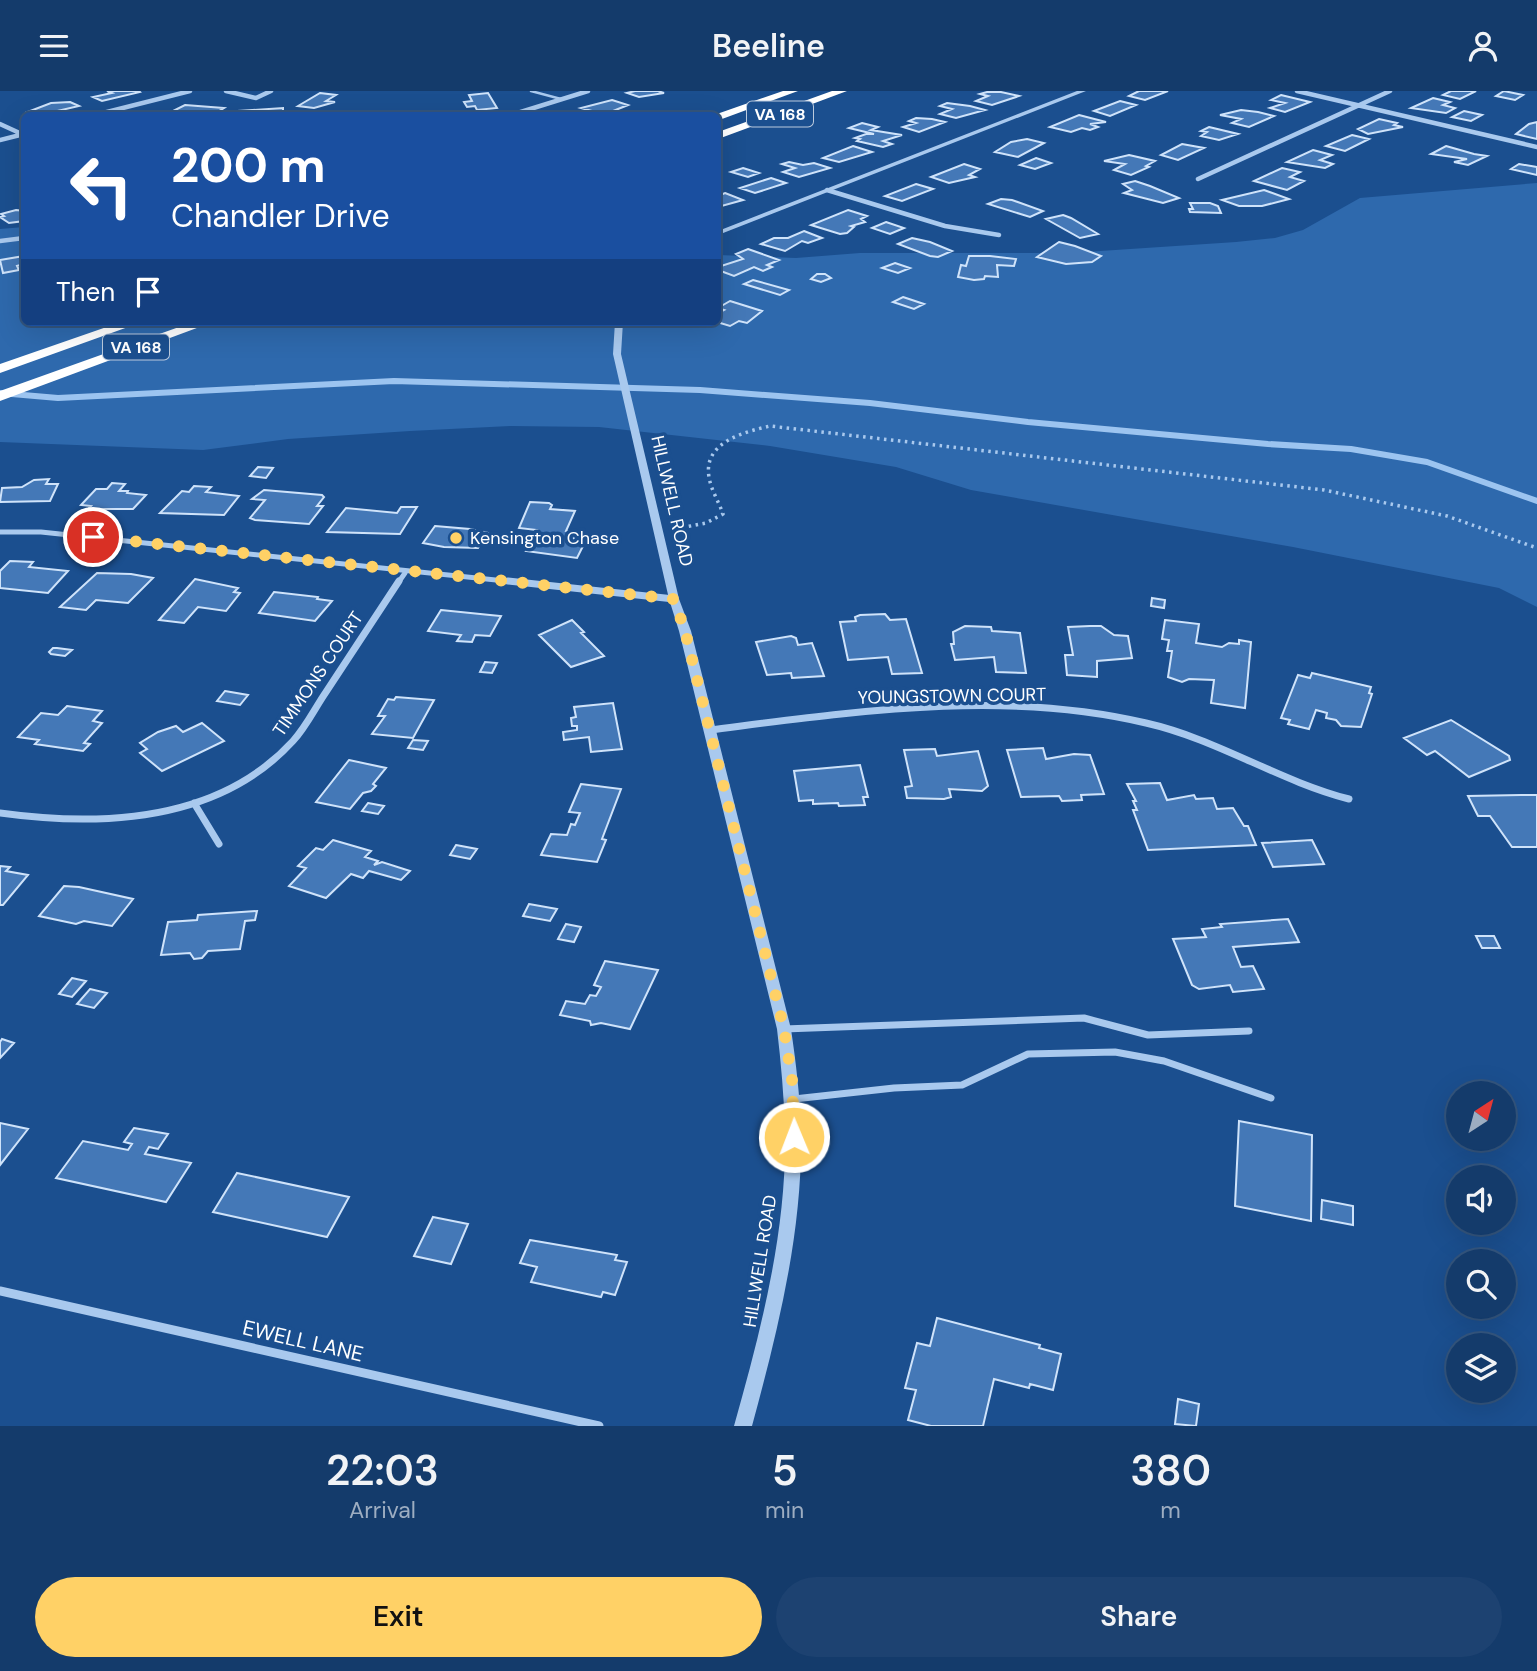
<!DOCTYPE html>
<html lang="en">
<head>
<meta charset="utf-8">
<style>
	:root { --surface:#143b6b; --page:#1d4271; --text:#f1f3f6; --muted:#9dadc1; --line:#33557e; --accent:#ffd166 }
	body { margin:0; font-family:"DM Sans",sans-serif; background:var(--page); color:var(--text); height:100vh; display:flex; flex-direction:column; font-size:26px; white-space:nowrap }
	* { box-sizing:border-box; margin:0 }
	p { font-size:23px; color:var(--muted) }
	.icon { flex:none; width:38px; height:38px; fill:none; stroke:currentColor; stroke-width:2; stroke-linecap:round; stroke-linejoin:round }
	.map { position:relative; height:1335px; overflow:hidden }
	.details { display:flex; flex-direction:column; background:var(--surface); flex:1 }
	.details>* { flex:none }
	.top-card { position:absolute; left:21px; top:21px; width:700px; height:214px; border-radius:10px; box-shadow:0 7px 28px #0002,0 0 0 2px var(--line); background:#1a4fa0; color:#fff; overflow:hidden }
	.needle { width:46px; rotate:36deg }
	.tools { position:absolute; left:1446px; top:990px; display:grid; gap:14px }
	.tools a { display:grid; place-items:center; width:70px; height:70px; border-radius:50%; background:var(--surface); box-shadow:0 7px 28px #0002,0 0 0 2px var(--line); font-size:35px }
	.pin { position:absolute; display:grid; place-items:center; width:60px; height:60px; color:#fff; margin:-30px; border:4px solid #fff; border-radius:50%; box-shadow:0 2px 7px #0007 }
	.me { position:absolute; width:77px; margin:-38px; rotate:359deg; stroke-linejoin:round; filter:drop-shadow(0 0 5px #0008) }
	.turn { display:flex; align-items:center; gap:24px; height:147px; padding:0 35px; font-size:32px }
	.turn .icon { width:91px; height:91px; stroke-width:2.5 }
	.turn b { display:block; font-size:49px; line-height:60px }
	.then { display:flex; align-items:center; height:66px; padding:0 35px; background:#0003; gap:14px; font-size:26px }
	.eta { display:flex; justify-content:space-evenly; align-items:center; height:119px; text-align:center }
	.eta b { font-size:42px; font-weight:600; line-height:49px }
	.primary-button { display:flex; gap:14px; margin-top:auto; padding:14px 35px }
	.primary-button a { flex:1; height:80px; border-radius:42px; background:var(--accent); color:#111; font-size:28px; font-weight:600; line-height:80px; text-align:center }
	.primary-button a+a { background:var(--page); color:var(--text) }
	header { display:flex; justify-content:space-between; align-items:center; height:91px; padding:0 35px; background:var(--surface); font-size:32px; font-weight:600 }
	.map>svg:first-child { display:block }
</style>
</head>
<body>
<header><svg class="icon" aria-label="menu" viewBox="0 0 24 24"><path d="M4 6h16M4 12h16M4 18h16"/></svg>Beeline<svg class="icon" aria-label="person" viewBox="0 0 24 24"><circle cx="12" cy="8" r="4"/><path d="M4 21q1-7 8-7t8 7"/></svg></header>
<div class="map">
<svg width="1537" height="1335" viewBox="0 0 1537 1335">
	<rect width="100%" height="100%" fill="#1b4f8f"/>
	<!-- green -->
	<path fill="#2e69ad" d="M1537,92V516L1499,497L1293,456L971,399L896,376L770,355L599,336L510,335L410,340L288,348L203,359L0,351V138L24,136V231H718V164L796,167L860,162H1070L1236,151L1275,147L1303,139L1360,107Z"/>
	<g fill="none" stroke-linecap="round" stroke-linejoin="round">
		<!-- stream -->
		<path stroke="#9cc4f0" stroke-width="6" d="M0,302L58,307L394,290L700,299L870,312L1028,331L1268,353L1351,358L1427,371L1537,410"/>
	</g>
	<!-- building -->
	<path fill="#4478b7" stroke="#cfe3fa" stroke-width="2" d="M107,0H139L140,1L102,10L93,6L112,2Z
		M635,0H658L664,2L639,6L627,2Z
		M1168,0L1145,9L1129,5L1139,0Z
		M1451,0H1476L1460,8L1443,4Z
		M1504,0L1523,4L1515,9L1496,5Z
		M987,1H1001L1019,5L992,14L976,10L988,5L980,3Z
		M320,2L336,4L326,10L335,11L314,17L298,15Z
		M488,2L497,17L477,19L475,15L467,16L464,11L472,10L469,4Z
		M1281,4L1310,11L1285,21L1270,17L1285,12L1271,9Z
		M1433,7L1450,11L1443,14L1455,17L1446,22L1411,17Z
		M612,9L628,14L608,22L617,24H597L603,23L581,17Z
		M1120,10L1136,14L1110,25L1094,20Z
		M70,11L79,15L40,24L25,22L51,12Z
		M947,12L970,15L985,19L956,27L940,23L952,18L940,15Z
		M185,14L224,17L214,23L175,24L182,20L175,19Z
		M283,17V24H238V20Z
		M1241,19L1258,21L1274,25L1249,36L1232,32L1241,28L1220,24Z
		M1464,20L1482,24L1471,30L1452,26Z
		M1079,24L1106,31L1090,33L1098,36L1090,39L1082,37L1071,41L1050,36Z
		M916,27L932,28L945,31L919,41L903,36L916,32L909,30Z
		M1379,28L1397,32L1394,34L1403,36L1368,43L1358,38Z
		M1537,31V48L1516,43L1529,33Z
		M862,32L878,36L871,39L902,44L883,50L892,53L883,56L857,50L860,48L855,47L866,43H874L849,37Z
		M1209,36L1238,43L1219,49L1201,45L1207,41L1201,40Z
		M1352,44L1369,48L1345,60L1326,55Z
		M1027,48L1044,52L1018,66L995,61L1011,51Z
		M1182,53L1204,57L1178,69L1161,64Z
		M853,55L872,61L839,71L823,67Z
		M1446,55L1474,63L1487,65L1468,74L1454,71L1467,68L1431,63Z
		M1313,59L1332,64L1320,69L1333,73L1325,77L1287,71Z
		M1129,64L1155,70L1146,75L1149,76L1131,84L1114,79L1125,73L1104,70Z
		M1036,67L1051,72L1035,78L1020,74Z
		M789,71L803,74L814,72L830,77L799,86L783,81L795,77L782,73Z
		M964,73L980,78L969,84L975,86L949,92L931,86Z
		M1519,73L1537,76V84L1511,78Z
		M743,77L759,82L748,86L731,81Z
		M1282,77L1300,81L1290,86L1304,90L1287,99L1254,90Z
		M771,87L786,92L755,102L740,97Z
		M1135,90L1150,95L1179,107L1163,112L1124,102L1132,99L1123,93Z
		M916,93L933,98L902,110L885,105Z
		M1264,99L1289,108L1262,115H1239L1222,109Z
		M725,102L743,109L718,116V105Z
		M1001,108L1012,109L1043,120L1030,126L988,113Z
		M1190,112H1210L1218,115L1221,122L1190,121L1189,118H1193Z
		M16,119L24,120V130L9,132L0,126L4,125L1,123Z
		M848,119L867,125L861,128L865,131L851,135L854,136L847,142L840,143L811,134Z
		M1063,124L1071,127L1098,143L1080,147L1046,128Z
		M886,131L904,137L890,143L872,137Z
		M804,140L822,147L808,152L802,150L785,160L761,153L774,147H788Z
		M912,147L930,151L952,160L938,166L930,165L898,153Z
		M1059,151L1075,155L1101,165L1092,171L1066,173L1037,166Z
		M748,158L779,169L767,174L772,176L763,180L754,176L734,185L718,179V176L743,168L736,163Z
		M24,165V173L17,175L19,179L3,182L0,169Z
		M969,165H990L1016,168L1014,175L997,174L998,186L985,185L984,188L974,189L958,186L961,174L966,175Z
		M895,172L910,177L898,182L882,177Z
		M817,183H825L831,187L821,191L811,188Z
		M753,189L789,199L780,204L744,193Z
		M903,206L924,213L914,218L893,211Z
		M730,210L762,220L747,232L739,230L730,235L717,231L718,222L724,219L718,217Z
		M258,376L273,377L266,387L250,385Z
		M49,388L46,393H58L50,410L0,411L2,397L22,396L34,389Z
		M112,392L125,393L119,400H128L127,402L146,404L133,418H88L91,415L81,414L96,398H107Z
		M194,395L211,396L206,401L239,405L224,424L160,422L182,400L189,401Z
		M264,399L322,404L324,406L317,415H323L309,433L255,429L250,427L265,409L252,408Z
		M530,411L549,412L552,414L550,418L575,420L566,440L577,441L573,450L585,451L577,467L526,460L537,439L519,437Z
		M401,416H417L400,443L327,441L346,417L397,422Z
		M435,435L470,438L488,442L478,457L444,456L423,452Z
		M10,470L33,471L29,476L68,480L48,502L0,497V480Z
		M97,482L131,483L153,487L128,512L96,509L86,519L60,516Z
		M195,488L238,497L234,501L240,502L226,520L198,516L184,532L159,529Z
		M274,501L318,506L317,508L332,510L315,530L259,522Z
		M1152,507L1165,509L1164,517L1151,515Z
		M441,519L490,524L501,525L490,545L475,544L472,551L457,550L461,544L428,540Z
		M885,523L890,529L906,528L922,582L892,583L888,566L848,569L840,531L856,530L855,526L860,524Z
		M572,529L584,541L581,542L604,565L571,576L539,544Z
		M1165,529L1199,533L1196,552L1222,556L1229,552L1239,553V549L1251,551L1245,617L1211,612L1214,589L1189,588L1182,591L1168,586L1172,560H1167L1169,549L1162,548Z
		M965,535L991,536L992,540L1020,542L1026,582L996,581L994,566L955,569L951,553H954L953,541Z
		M1090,535H1101L1114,544L1128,545L1132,567L1097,570V586L1067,584L1065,564H1073L1068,536Z
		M791,545L796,547L798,554L812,552L824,585L792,587L791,582L767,584L756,551Z
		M53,557H57L72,559L65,565L51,563L49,561Z
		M485,571L497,572L492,582L480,581Z
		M1312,582L1371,596L1369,602L1372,603L1361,636L1341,635L1336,629L1326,627L1327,622L1316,619L1309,638L1288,633L1290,629L1281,627L1298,584L1310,587Z
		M225,600L248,604L240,614L217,610Z
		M396,606L434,609L413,647L372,643L385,625H378L388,608L394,609Z
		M613,612L622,658L591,661L589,646L564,649L563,641L577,639V635H572L571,627L576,626L574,616Z
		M67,615L102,620L93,630L102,632L84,652L90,653L83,660L35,653L39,649L18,646L41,622L58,624Z
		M1451,629L1509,665L1510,669L1469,686L1435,660L1427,664L1404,647Z
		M202,632L224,650L162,680L140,662L147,658L140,652L158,641L176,635L183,641Z
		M413,649L428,650L423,659L408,657Z
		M1043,657L1046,668L1074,663L1090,664L1104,703L1081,704L1082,709L1062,710L1059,705L1021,706L1007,659Z
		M935,658L937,665L978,660L988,695L982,700L949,698L951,706L944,708L907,707L905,696L912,695L904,659Z
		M349,669L386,677L373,693L376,695L371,700L363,702L350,718L316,711Z
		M860,674L868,706H863L865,714L839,715L838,712L813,713V709L799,710L794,680Z
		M1160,692L1167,709L1194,704L1196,708L1213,707L1217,718L1233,717L1244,735H1248L1256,754L1148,759L1133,719H1137L1133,710H1136L1127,693Z
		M581,693L621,698L602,748L606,749L597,771L541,764L551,743L567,744L571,733L575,734L580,722L569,721Z
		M1521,704H1537V756H1512L1490,725H1478L1468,705Z
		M368,712L384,715L378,723L362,720Z
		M333,749L371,760L365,766L378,770L374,774L382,771L410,780L401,789L369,780L363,787L351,783L326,807L289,795L306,777L298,775L316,757L323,759Z
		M1312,749L1324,773L1273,776L1262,752Z
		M456,754L477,758L470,768L450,764Z
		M0,775L10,776L6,780L28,784L3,814H0Z
		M64,795L79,796L133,808L112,835L84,830L76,833L39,825Z
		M529,813L557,818L550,830L523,825Z
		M257,820L255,829L245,830L240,858L208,860L202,867L194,868L190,862L161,864L168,831L197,829L198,824Z
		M1288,828L1299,851L1233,856L1241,876L1253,875L1264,898L1233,901L1230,894L1199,898L1192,894L1173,848L1206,846L1202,838L1222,836L1220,833Z
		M566,833L581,836L574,851L558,848Z
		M1476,845H1494L1500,857H1482Z
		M605,870L658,879L630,938L601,932L591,934L590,930L560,924L566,910L585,913L590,904L596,905L601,896L594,894Z
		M72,887L86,890L72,906L59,903Z
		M90,898L107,902L94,917L77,913Z
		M2,948L14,952L0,967V951Z
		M1239,1030L1312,1044L1311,1130L1235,1115Z
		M0,1032L28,1038L0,1074Z
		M134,1037L168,1043L158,1058L149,1056L145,1063L191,1072L166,1111L56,1087L83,1050L128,1059L132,1053L124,1051Z
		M237,1082L349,1106L327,1146L213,1121Z
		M1322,1109L1353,1115V1134L1321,1128Z
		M433,1126L468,1133L451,1173L414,1165Z
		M530,1149L617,1164L615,1169L627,1171L615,1204L603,1201L601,1206L531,1191L537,1176L520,1172Z
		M937,1227L1040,1254L1039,1257L1061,1263L1053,1299L1030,1293L1029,1297L994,1288L983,1335H931L908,1329L916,1299L905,1297L917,1252L930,1255Z
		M1178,1308L1199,1313L1196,1335L1175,1333Z"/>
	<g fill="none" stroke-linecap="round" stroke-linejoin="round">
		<!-- path -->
		<path stroke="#a9c9ee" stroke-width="3.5" stroke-dasharray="2.5 4.5" stroke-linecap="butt" d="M675,438L706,432L723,423C719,411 711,399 709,386C703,351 744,341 770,335L1324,399L1447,425L1537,457"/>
		<!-- service-far1 -->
		<path stroke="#a9c9ee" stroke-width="2.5" d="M531,0L561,8"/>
		<!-- service -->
		<path stroke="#a9c9ee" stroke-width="7" d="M784,938L1084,927L1148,944L1249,940
			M794,1008L894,997L962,994L1028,963L1115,961L1164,970L1271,1007"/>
		<!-- minor-far3 -->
		<path stroke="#a9c9ee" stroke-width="4.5" d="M226,0L256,7L271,0
			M1297,0L1537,56
			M95,24L190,0
			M511,24L588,0
			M0,33L24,44
			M0,49L24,43
			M1198,88L1390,0
			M827,99L945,135L999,144
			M0,150L24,147"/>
		<!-- minor-far2 -->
		<path stroke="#a9c9ee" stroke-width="5" d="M0,441H41L524,492
			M398,492L405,482"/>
		<!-- minor-far1 -->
		<path stroke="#a9c9ee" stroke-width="7" d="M508,490L674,508
			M709,639C853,621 1003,598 1146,632C1217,648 1279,690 1349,708
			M194,712L219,753
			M0,722C101,736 219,731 293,650C306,636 315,617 326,601C350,564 375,527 399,490"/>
		<!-- minor -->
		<path stroke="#a9c9ee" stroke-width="9" d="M0,1200L599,1335"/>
		<!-- tertiary -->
		<path fill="#a9c9ee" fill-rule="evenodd" d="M1077,0H1086L718,144V140Z
			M615,231H623L621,263L679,508L691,540L791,938C796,972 800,1005 801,1039C803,1140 778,1239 752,1335H734C761,1239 787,1140 785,1040C784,1005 781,972 777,938L679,540L669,508L613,263Z"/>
		<!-- motorway -->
		<path fill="#fff" fill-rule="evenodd" d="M783,0H798L722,28L718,29V24H714Z
			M832,0H847L718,48V41Z
			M121,231H142L0,282V273Z
			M193,231H213L0,310V300Z"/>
	</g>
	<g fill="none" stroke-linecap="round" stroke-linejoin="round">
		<!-- route -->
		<path stroke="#ffd166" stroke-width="12" stroke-dasharray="0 21.6" d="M93,446L674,508L685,540L784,938L792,989L794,1046"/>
	</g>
	<!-- markers -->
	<circle fill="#ffd166" stroke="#1b4f8f" stroke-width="2.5" cx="456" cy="447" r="7"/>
	<g text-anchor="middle" stroke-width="7" stroke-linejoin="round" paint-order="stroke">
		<!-- shield labels -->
		<g fill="#1b4f8f" stroke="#bbcadd" stroke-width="2">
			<rect x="747" y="10.5" width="66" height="25" rx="5"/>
			<rect x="103" y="243.5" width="66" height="25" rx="5"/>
		</g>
		<g font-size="16" font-weight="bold" fill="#fff">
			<text x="780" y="29">VA 168</text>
			<text x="136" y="262">VA 168</text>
		</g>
		<!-- street labels -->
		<g font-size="18" fill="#fff" stroke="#1b4f8f">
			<text transform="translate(672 410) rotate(77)" y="6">HILLWELL ROAD</text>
			<text transform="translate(318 583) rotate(-56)" y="6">TIMMONS COURT</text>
			<text transform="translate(952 605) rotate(-1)" y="6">YOUNGSTOWN COURT</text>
			<text transform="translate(760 1170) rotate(-81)" y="6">HILLWELL ROAD</text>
		</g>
		<!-- poi labels -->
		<g font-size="18" fill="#fff" stroke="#1b4f8f" text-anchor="start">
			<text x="470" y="453">Kensington Chase</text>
		</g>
		<!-- near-street labels -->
		<g font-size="21" fill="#fff" stroke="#1b4f8f">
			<text transform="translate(303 1250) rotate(13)" y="7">EWELL LANE</text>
		</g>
	</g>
</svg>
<div class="tools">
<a><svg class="needle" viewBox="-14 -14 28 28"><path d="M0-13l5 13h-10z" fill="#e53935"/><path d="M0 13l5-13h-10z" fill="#9dadc1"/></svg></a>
<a><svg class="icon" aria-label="sound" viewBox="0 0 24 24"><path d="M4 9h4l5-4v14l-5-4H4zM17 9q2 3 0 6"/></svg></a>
<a><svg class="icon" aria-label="search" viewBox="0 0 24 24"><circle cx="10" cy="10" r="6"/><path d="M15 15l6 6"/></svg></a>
<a><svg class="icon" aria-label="layers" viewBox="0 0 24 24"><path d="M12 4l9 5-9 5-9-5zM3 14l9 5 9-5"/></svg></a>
</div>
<div class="pin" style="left:93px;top:446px;background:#d93025"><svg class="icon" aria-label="arrive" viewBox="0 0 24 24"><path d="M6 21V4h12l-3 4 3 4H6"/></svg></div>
<svg class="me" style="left:794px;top:1046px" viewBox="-20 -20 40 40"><circle r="17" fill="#ffd166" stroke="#fff" stroke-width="3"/><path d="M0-11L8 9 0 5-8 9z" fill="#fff"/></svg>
<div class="top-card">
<div class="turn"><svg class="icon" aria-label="left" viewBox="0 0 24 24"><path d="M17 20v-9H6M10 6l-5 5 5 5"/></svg><div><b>200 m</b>Chandler Drive</div></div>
<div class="then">Then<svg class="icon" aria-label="arrive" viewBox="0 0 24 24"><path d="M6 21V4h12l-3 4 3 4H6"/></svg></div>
</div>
</div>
<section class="details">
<div class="eta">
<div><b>22:03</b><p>Arrival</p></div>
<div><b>5</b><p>min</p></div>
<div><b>380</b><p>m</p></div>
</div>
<div class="primary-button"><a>Exit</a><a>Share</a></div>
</section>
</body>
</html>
